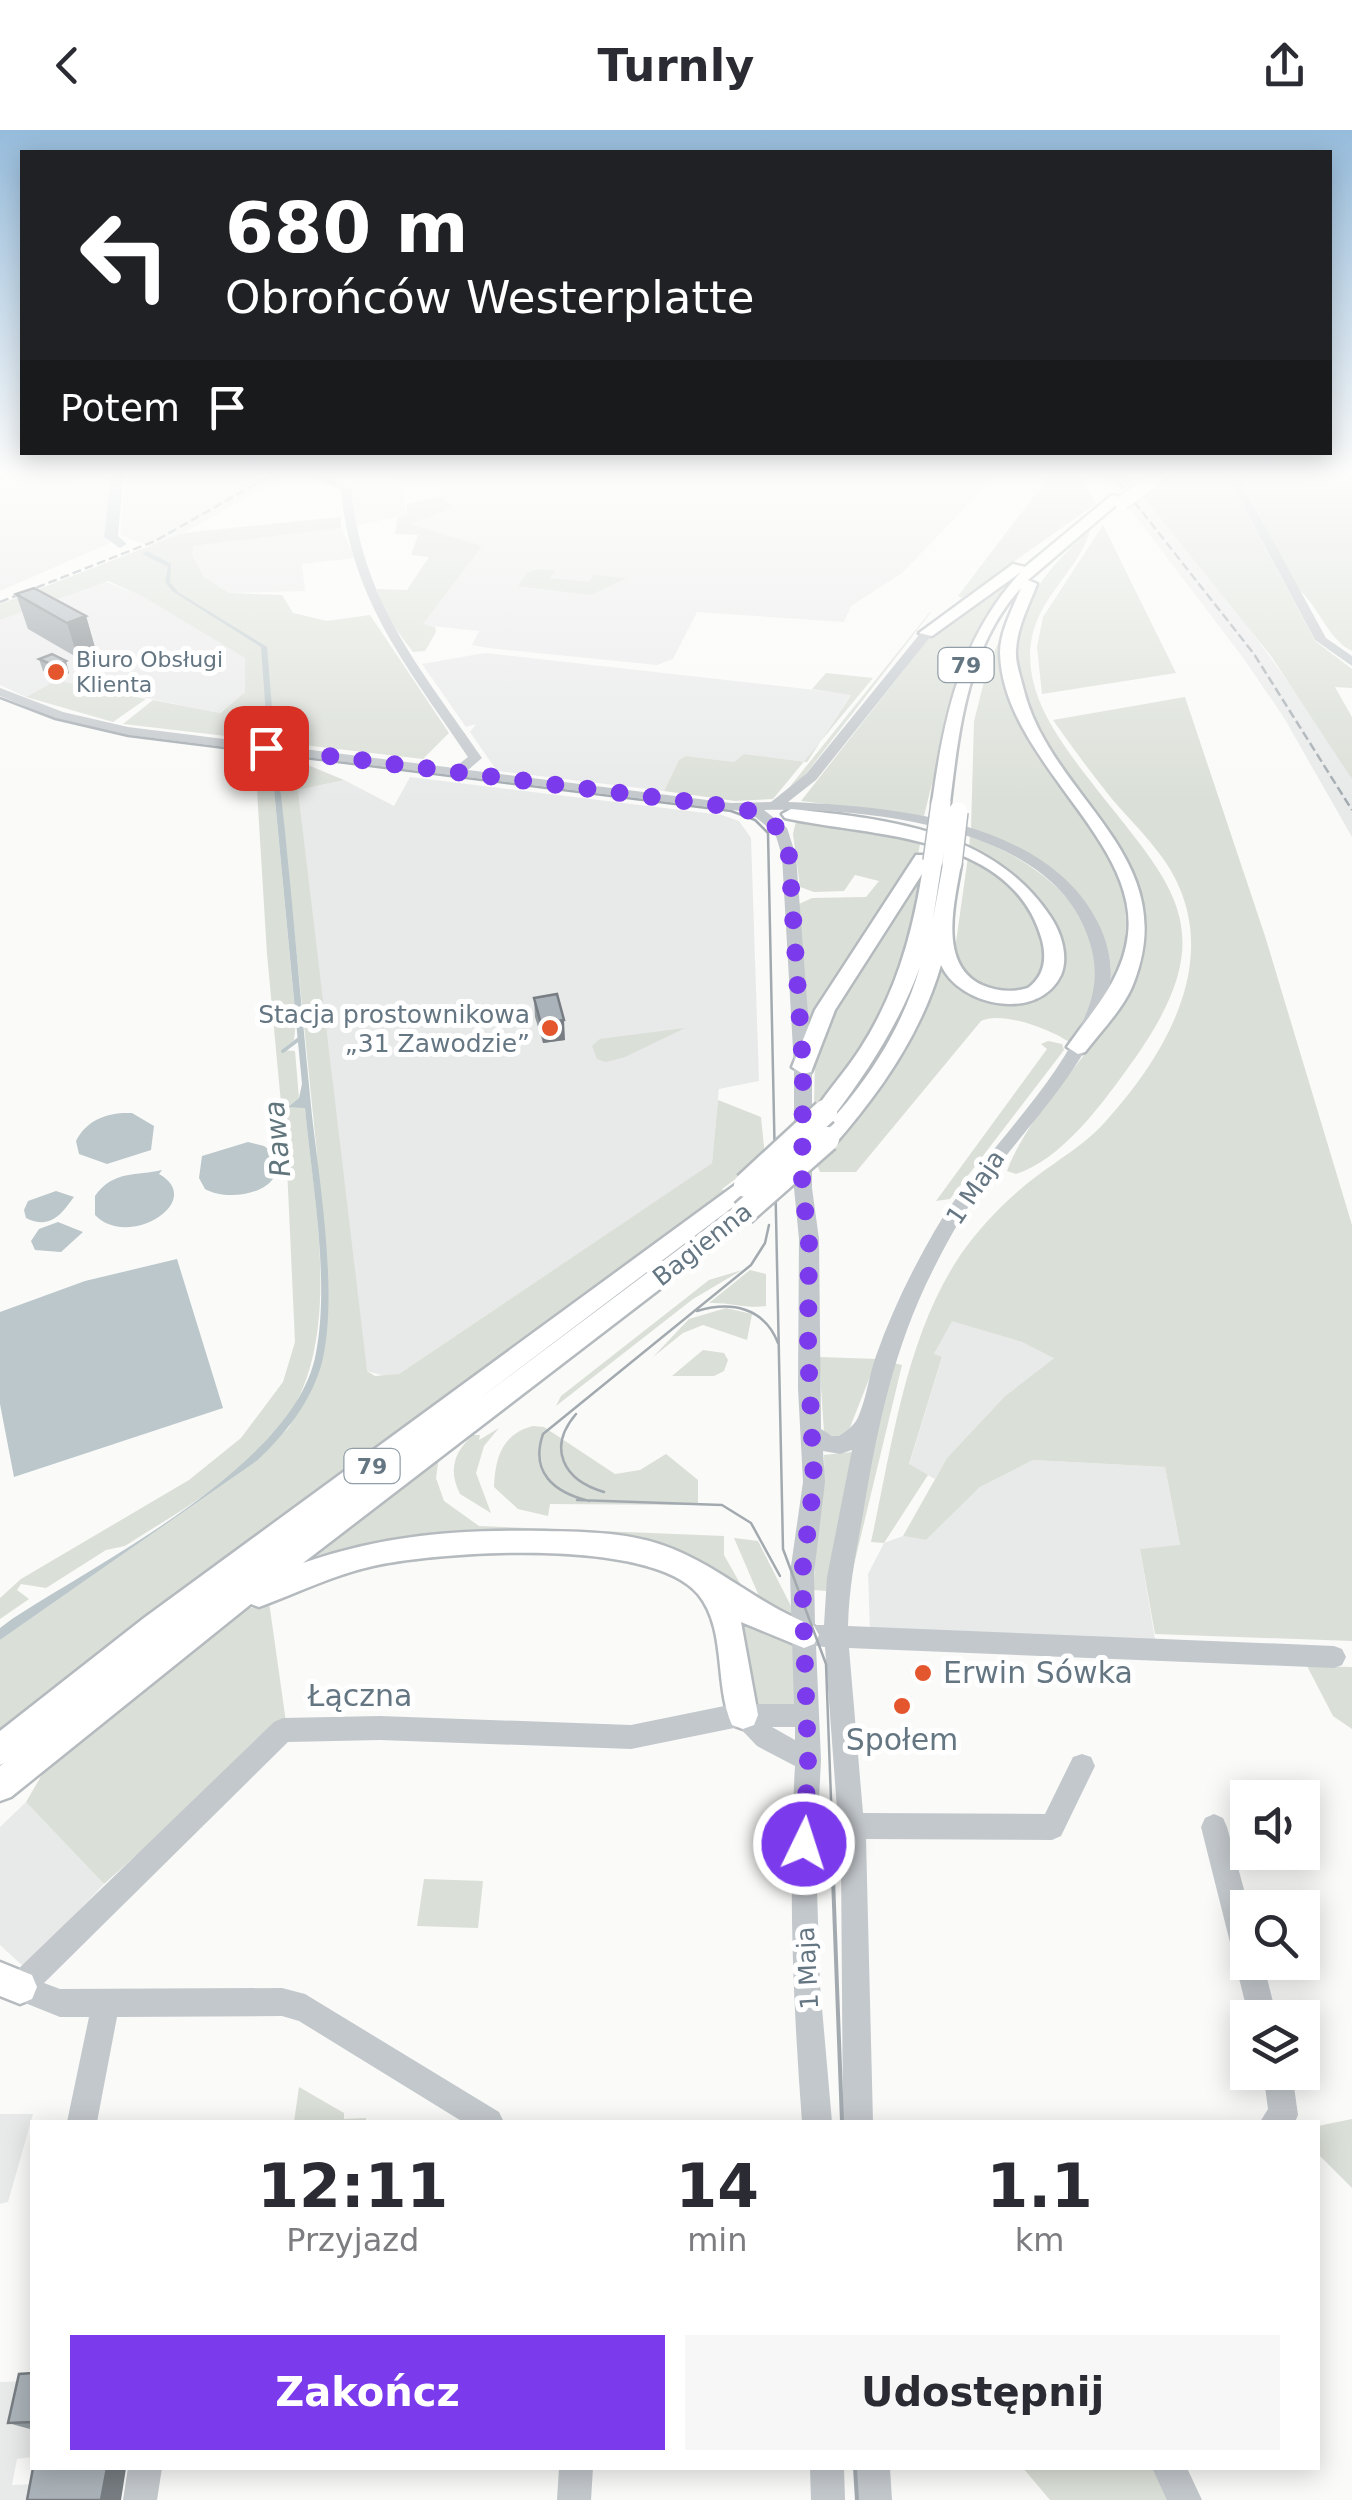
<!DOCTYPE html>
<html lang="pl">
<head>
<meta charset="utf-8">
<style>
	:root { --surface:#fff; --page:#f7f7f7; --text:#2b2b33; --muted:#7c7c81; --accent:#7c3aed }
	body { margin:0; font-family:"DejaVu Sans",sans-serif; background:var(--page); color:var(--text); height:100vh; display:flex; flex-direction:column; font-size:38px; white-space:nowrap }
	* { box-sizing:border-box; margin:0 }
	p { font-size:32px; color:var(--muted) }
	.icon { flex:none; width:55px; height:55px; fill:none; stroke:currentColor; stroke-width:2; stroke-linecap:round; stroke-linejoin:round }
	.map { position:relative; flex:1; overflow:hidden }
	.details { position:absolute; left:30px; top:1990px; width:1290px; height:350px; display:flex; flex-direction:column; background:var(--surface); border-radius:0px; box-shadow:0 5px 25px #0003 }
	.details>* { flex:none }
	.guide { position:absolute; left:20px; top:20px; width:1312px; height:305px; border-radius:0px; box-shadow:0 5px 25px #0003; background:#202124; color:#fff; overflow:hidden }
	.buttons { position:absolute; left:1230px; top:1650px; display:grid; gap:20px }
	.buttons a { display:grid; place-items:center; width:90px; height:90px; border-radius:0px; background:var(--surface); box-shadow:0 5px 25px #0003; font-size:50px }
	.pin { position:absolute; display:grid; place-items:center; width:85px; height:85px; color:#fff; margin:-42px; border-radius:20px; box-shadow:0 5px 15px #0006 }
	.me { position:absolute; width:110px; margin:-55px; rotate:4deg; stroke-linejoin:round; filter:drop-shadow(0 0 8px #0008) }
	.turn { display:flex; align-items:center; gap:35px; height:210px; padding:0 40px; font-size:45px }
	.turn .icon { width:130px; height:130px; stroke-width:2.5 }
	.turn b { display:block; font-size:70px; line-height:85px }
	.then { display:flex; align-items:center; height:95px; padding:0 40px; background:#0003; gap:20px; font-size:38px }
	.eta { display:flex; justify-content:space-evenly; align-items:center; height:170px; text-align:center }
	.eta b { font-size:60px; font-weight:600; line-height:70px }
	.action { display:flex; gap:20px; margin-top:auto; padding:20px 40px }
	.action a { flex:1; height:115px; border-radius:0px; background:var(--accent); color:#fff; font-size:40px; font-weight:600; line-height:115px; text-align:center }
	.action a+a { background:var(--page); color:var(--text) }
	header { display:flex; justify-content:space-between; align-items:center; height:130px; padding:0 40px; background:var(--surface); font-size:45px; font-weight:600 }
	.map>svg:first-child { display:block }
</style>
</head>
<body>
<header><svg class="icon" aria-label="back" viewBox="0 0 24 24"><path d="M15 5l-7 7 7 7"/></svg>Turnly<svg class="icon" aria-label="share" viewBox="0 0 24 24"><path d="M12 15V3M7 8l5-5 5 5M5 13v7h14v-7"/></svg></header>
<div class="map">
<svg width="1352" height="2370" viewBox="0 0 1352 2370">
	<rect width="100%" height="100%" fill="#fafaf8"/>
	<!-- built -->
	<path fill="#e8e9e9" d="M0,341H76L80,348L70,354L113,351L105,408L110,413L0,461Z
		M126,341H294L183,403L149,416L120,405Z
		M385,341H1000L902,443L851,476L844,492L697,482L673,529L657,535L488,518L472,515L479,501L422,495L481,416L410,394L452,376L432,354L390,350Z
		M1101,341H1124L1238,483L1321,598L1352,649V707L1283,586L1241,525Z
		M402,353L407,385L355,396L349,354Z
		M341,398L355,428L302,434L305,461L229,463L204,447L192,425L193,416Z
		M103,451L141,465L245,528V562L219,583L58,550L26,567L0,555V490Z
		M485,523L851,564L807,632L744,624L734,632L686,626L679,630L664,661L497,641L470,602L476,594L466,597L422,534Z
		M410,647L722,685L739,691L751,708L759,951L719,959L712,1033L399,1244L388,1247L367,1241L363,1228L298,660L344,650L394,676Z
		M951,1190L1022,1212L1055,1227L1005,1266L947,1328L935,1349L909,1335L942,1228L934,1225Z
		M1033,1330L1165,1337L1180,1416L1140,1419L1156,1515L870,1502L868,1444L884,1413L903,1406L926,1410L980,1357Z
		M26,1672L104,1754L25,1838L0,1815V1697Z
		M0,1984H33L8,2072L0,2074Z
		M32,2251V2327L17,2329L12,2355L37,2354L34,2370H0V2252Z"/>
	<!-- green -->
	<path fill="#dadfd7" d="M1053,341H1078L1096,374L962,468L958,466Z
		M1225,341L1315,511L1352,539V558L1335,557L1352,587V649L1271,526L1142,365L1175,343Z
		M1236,341H1352V521C1327,509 1320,477 1298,459Z
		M441,366L453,377L411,394L482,416L423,494L435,497L436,502L425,521L413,522L383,482L377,459L407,460L429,427L411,425L418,405L395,404L398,387L407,385V374Z
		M341,387V398L193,416L192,425L204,447L229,463L282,465L293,483L327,491L370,485L449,603L423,629L123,594L153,570L220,583L245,562V528L142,466L108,451L0,490V474L183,403Z
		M1103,395L1176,543L1042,564L1037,517L1043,487Z
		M1090,400C1076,450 1023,473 1031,540C1036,574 1054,601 1073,628C1165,753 1238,790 1125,942C1099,978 1060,1030 1016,1044L1007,1041C1026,991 1066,953 1095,909C1110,887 1116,855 1124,830C1130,816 1141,796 1142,780C1144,752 1121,719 1106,698C1024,583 960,513 1090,400Z
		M538,439L555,441L550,448L589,452L594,445L627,448L591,465L518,456L528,442Z
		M1019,441L985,486L961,535L924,686L801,671L929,508Z
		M931,482L791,663L780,669L930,482Z
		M1005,499C1004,511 1001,526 1003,538C1006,555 1024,576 1033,592C1081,674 1160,762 1110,857C1116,818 1096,785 1069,757L971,699L974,591L989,532Z
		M826,543L873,548L773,669L735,671L664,661L679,630L686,626L734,632L744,624L807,632L851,565L812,559Z
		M57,550L146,569L113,592L26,567Z
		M1185,567L1265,806L1352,1095V1511L1155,1504L1140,1419L1180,1415L1165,1337L1033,1330L980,1357L926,1410L903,1406L947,1328L1005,1266L1054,1228L1022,1212L952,1191L934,1224L942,1227L909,1334L928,1345L884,1413L871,1412C892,1317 905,1207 961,1124C977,1101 1001,1075 1023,1057C1050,1034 1082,1018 1106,991C1161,930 1215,843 1180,759C1166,724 1136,697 1112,669C1091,643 1072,617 1053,590Z
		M255,627L271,628L296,892L294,910L281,920L295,921L299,968L288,977H305C314,1074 345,1215 281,1296C241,1347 178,1382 125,1416L106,1420L46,1458L21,1454L17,1460L29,1469L0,1489V1468L21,1449L189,1350L241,1308L283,1252L295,1212L287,1037L267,824Z
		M277,629L298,631L344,650L298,660L367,1241L375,1246L399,1244L712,1033L718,970L761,987L765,1027L722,1059L726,1062L0,1608V1510L258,1330L289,1297L308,1264L326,1210L317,1024Z
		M797,687L921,708L917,731L807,903L799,774L812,768L866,767L879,751L855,745L844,761L814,762L800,757L793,704Z
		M970,706C1025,726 1091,769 1098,833C1101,861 1085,890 1073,915C1056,901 1002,880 981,891L856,1042H820L817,1035C873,978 916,916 942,839L974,864L1048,860V787L969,720Z
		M968,727C1020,757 1032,773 1049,830L1034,858L1007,863L973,854L954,826Z
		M920,745L924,746L915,803L879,897L814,978L815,926L824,894Z
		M685,898L625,927L606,932L597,929L592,916L600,909Z
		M1048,911L1062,914L1064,920L950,1069L936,1071L1047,919L1041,914Z
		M742,1140L693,1169L556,1276L561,1266L709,1150Z
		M750,1140L766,1144V1176C749,1179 729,1172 709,1173Z
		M726,1178L752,1184L747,1210L703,1195L683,1203L653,1227L689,1189Z
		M703,1220L724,1223L728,1230L724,1241L714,1246H672Z
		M819,1227L877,1229L847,1305L841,1310L824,1302Z
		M893,1233L902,1235L852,1443L874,1306Z
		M533,1296L544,1297L615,1344L640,1340L666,1324L698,1350V1375L550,1374L548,1386L518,1379L494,1357C495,1330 501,1304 533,1296Z
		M499,1298L484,1316L476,1343L491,1383L460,1364C448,1340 454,1322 473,1305H480L479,1310Z
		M852,1322L827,1461L814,1460C813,1414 826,1371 824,1325Z
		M439,1326L436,1348L444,1371L479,1396L724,1406V1425L750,1471L700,1439L461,1403L373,1413L283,1442Z
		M734,1408L758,1411L793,1480V1492L762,1473Z
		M269,1472L286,1592L104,1754L26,1672L50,1631L247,1479Z
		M751,1486L794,1508L796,1576L749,1577L741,1498Z
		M1307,1536L1352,1537V1599L1333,1586Z
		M424,1749L483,1751L478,1798L417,1796Z
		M299,1957L344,1983V1989L366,1988V1992H294Z
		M1352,1989V2058L1318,2024V1996Z
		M1023,2338H1152L1168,2370H1050Z"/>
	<!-- water -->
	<path fill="#bbc7cb" d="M147,421L171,434L170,452L178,462L267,517L275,614L268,613L261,517L172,461L165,452L168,437L142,424Z
		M271,628L277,629C291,748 300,867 312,986C320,1055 339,1171 321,1236C310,1273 285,1304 258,1330L0,1510V1498L12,1489C102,1430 296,1334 316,1223C330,1149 312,1053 305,978L288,977L299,968L302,954Z
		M132,983L154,996L151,1020L107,1034L79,1024L76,1011C87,989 109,982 132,983Z
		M248,1012L264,1016L276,1025C288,1063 229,1073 205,1059L199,1048L202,1026Z
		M162,1040L159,1044C207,1071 128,1120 95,1085V1066C113,1040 137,1046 162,1040Z
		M56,1061L74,1067C63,1081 52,1101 26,1088L24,1080L28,1071Z
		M58,1092L83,1102L61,1122L35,1120L31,1111L39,1099Z
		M177,1129L223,1278L14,1347L0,1274V1182L85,1151Z"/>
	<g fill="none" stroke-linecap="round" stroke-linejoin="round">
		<!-- stream -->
		<path stroke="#bbc7cb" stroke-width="4" d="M283,921L299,909"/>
		<!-- river -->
		<path fill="#bbc7cb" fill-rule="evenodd" d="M112,341H124L118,406L127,414L120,418L104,407Z"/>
		<!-- major casing -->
		<g stroke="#b5babe" stroke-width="5">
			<path id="major" d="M1159,341H1174L1156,355H1146V349Z
				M1112,365L1124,368L1028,450L1037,454C1029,475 1017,497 1016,520C1015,532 1020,545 1023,557C1049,668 1183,724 1134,852C1125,877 1101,901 1085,922L1078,924L1067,917C1092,881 1123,850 1128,804C1139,709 1003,629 1000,523C1000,501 1013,478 1021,458C968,516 959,598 950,673L941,678L932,673C944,587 960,508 1021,442L932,506L919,503L1013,434L1025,437Z
				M791,679C887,689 993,700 1050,786C1061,802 1069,826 1061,845C1039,892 960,877 941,835C921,904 881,961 835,1014L827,1017L816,1009C826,994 840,982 851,967C882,928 906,885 920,837C899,893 869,940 833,987H817L814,982C828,960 846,941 860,919C895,865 912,806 922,744L835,880L811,942L803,944L792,937L815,880L916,725H933L942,731L933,789L943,734L952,728L961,734C955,771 937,834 982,855C996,861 1012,863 1028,858C1044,846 1047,830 1042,810C1012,702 870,707 785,688L782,684Z
				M746,1047L754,1049L758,1055L754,1061L475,1272L735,1077H751L755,1083L751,1089L303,1433C383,1405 460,1399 545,1401C589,1402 632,1402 673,1419C724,1440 759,1475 814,1496L819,1505L814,1514L804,1518L741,1492L758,1585L754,1595L743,1599L732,1595C714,1555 727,1499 698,1464C650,1407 442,1421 373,1436C333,1445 297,1463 259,1477L251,1474L11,1667L0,1671V1636L4,1633L0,1635V1601L144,1488Z
				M0,1832L32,1845L37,1857L32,1869L20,1874L0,1866Z"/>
		</g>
		<!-- minor -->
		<path fill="#c3c8cc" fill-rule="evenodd" d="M299,341H314L351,358C363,474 419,536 482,628L468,640L731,673L771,672L806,644L923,500H931V506L816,650L788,672C892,676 1053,690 1101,799C1114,829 1114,856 1102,887C1077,945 1032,992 994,1041C970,1071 951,1104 934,1138C894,1216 877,1298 863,1384C856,1422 849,1457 848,1496L1334,1516L1342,1519L1346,1527L1342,1535L1334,1538L849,1518L863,1683L1045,1684L1073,1627L1082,1624L1091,1627L1095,1636L1061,1706L1052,1710L866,1709L873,1992H843L841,1733L825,1517L816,1516L821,1630L816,1728L820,1855L832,1992H802C793,1873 788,1756 795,1636L757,1616L739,1597L631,1619L380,1610L288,1612L44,1853L60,1859L282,1858L305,1864L499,1982L504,1992H463L299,1891L282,1886L117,1887L97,1992H67L89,1887H60L10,1867L6,1857L10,1847L274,1592L283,1588L380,1586L631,1595L734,1574H794L790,1443L803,1352L798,1258L799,1109L794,1058V937L782,726L775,703L749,682L128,605L54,588L0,566V558L63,582L128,597L454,638L468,627C408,537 351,471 341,360ZM764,680C861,678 1041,694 1084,797C1097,827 1099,853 1086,884C1056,960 977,1028 934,1102C911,1142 891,1183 876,1226C869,1245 867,1266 859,1285C856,1294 847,1301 839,1306H832L821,1299L819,1109L812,1058V937L796,726L787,698ZM852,1320L827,1447L824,1495H815L814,1443L825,1352L823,1321L840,1324ZM772,1597H795V1610Z
			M1225,341H1235L1326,508L1352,526V536L1315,510Z
			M1214,1684L1223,1688L1227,1697L1249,1778L1248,1832H1263L1277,1888H1249L1201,1697L1205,1688Z
			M1263,1942H1292L1298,1985L1295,1992H1260L1268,1979Z
			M128,2338H162L157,2370H123Z
			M559,2338H593L591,2370H557Z
			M810,2338H844L845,2370H811Z
			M856,2338H890L892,2370H858Z
			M1152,2338H1187L1202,2370H1167Z"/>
		<!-- major -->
		<use href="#major" fill="#fff" fill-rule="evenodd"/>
		<!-- tram-far1 -->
		<path stroke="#a2aab0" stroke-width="2.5" d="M0,568L55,589L128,606L731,681L755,690L768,703L783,1419L826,1534L834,1750
			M697,1181C731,1171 764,1177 778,1213
			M576,1284C547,1318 563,1350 604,1362
			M577,1370L722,1375L751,1393L780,1446
			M589,1371C553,1362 530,1342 543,1304L751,1135L765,1113L769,1095"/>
		<!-- tram -->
		<path stroke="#a2aab0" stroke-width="4" d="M833,1748L842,1992
			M855,2338L857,2370"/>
		<!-- rail -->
		<path stroke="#a2aab0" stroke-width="2.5" stroke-dasharray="9 4" stroke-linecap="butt" d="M1110,341L1254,524L1352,680
			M0,472L155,411L279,341"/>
		<!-- major-bridge-far2 casing -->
		<g stroke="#b5babe" stroke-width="16" stroke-linecap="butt">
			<path id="major-bridge-far2" d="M1122,373L1151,352"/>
		</g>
		<!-- major-bridge-far1 casing -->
		<g stroke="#b5babe" stroke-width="22" stroke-linecap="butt">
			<path id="major-bridge-far1" d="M933,731L941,673
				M952,734L958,682"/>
		</g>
		<!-- major-bridge casing -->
		<g stroke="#b5babe" stroke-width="29" stroke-linecap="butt">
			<path id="major-bridge" d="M746,1055L825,982
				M743,1083L827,1009"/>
		</g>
		<!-- major-bridge-far2 -->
		<use href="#major-bridge-far2" stroke="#fff" stroke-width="14"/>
		<!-- major-bridge-far1 -->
		<use href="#major-bridge-far1" stroke="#fff" stroke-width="19"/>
		<!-- major-bridge -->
		<use href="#major-bridge" stroke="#fff" stroke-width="24"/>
	</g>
	<!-- wall -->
	<path fill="#929a9f" d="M16,464L86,486L96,521L78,528L28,499Z
		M52,524L69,543L59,548L43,541L39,529Z
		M534,868L565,910L543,913L535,887Z
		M32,2243V2299H30L8,2293Z"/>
	<!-- shaded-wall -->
	<path fill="#777d82" d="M86,486L96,521L78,528L67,493Z
		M66,531L69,543L59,548L55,536Z
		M564,890L565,910L543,913L541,894Z
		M107,2338H126L121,2370H101Z"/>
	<!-- building -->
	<path fill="#aab3b9" stroke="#777d82" stroke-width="2.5" d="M34,458L86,486L67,493L16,464Z
		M52,524L66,531L55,536L39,529Z
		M557,864L564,890L541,894L534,868Z
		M32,2243V2292L8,2293L19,2244Z
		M33,2338H107L101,2370H27Z"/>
	<!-- sky -->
	<linearGradient id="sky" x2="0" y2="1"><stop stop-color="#96bcdc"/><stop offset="0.51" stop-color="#fdfdfc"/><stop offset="1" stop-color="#fdfdfc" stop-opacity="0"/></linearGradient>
	<rect width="1352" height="673" fill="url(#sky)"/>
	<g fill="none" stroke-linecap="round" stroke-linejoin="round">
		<!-- route -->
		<path stroke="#7c3aed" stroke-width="18" stroke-dasharray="0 32.4" d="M266,618L732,677C764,682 782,693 789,726L803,937L802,1058L809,1109L808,1220L814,1352L802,1444L808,1630L804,1714"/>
	</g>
	<!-- markers -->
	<g fill="#e4572e" stroke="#fff" stroke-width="4">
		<circle cx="56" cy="542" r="10"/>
		<circle cx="550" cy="898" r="10"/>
		<circle cx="923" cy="1543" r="10"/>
		<circle cx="902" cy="1576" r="10"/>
	</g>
	<g text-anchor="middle" stroke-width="10" stroke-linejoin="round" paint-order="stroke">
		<!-- far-poi labels -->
		<g font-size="22" fill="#657683" stroke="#fff" text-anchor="start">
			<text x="76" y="537">Biuro Obsługi<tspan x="76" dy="25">Klienta</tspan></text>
		</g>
		<!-- shield labels -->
		<g fill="#fff" stroke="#939fa8" stroke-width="2.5">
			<rect x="938.5" y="518" width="55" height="34" rx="8"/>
			<rect x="344.5" y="1319" width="55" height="34" rx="8"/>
		</g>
		<g font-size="22" font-weight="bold" fill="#657683">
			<text x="966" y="543">79</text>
			<text x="372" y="1344">79</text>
		</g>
		<!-- poi labels -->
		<g font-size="25" fill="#657683" stroke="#fff" text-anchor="end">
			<text x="530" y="893">Stacja prostownikowa<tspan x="530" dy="29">„31 Zawodzie”</tspan></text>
		</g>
		<!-- street labels -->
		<g font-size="25" fill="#657683" stroke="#fff">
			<text transform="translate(975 1057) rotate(-56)" y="9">1 Maja</text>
			<text transform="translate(702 1114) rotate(-38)" y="9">Bagienna</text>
			<text transform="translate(807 1838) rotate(-93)" y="9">1 Maja</text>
		</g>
		<!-- water labels -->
		<g font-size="28" font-style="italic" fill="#60757c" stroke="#fff">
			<text transform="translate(277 1009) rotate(-95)" y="10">Rawa</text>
		</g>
		<!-- near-poi labels -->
		<g font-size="30" fill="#657683" stroke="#fff" text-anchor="start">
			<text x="943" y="1553">Erwin Sówka</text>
			<text x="902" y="1620" text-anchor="middle">Społem</text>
		</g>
		<!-- near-street labels -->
		<g font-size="30" fill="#657683" stroke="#fff">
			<text x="360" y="1576">Łączna</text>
		</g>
	</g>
</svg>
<div class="buttons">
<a><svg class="icon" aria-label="sound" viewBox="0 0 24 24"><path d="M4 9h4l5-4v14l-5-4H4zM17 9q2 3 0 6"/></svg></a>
<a><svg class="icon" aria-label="search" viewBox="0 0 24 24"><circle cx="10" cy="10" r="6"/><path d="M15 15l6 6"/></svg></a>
<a><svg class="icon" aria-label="layers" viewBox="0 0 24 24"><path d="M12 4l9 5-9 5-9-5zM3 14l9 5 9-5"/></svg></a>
</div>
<div class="pin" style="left:266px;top:618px;background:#d93025"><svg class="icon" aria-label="arrive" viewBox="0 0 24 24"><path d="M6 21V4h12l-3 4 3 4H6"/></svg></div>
<svg class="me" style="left:804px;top:1714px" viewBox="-20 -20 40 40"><circle r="17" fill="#7c3aed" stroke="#fff" stroke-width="3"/><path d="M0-11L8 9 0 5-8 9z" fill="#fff"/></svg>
<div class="guide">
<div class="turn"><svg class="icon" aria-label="left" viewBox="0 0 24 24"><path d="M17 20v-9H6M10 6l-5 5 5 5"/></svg><div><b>680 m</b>Obrońców Westerplatte</div></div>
<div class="then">Potem<svg class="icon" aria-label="arrive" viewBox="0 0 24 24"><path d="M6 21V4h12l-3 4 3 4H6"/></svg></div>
</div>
<section class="details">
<div class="eta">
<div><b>12:11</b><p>Przyjazd</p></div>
<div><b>14</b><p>min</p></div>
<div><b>1.1</b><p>km</p></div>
</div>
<div class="action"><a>Zakończ</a><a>Udostępnij</a></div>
</section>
</div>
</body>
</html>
